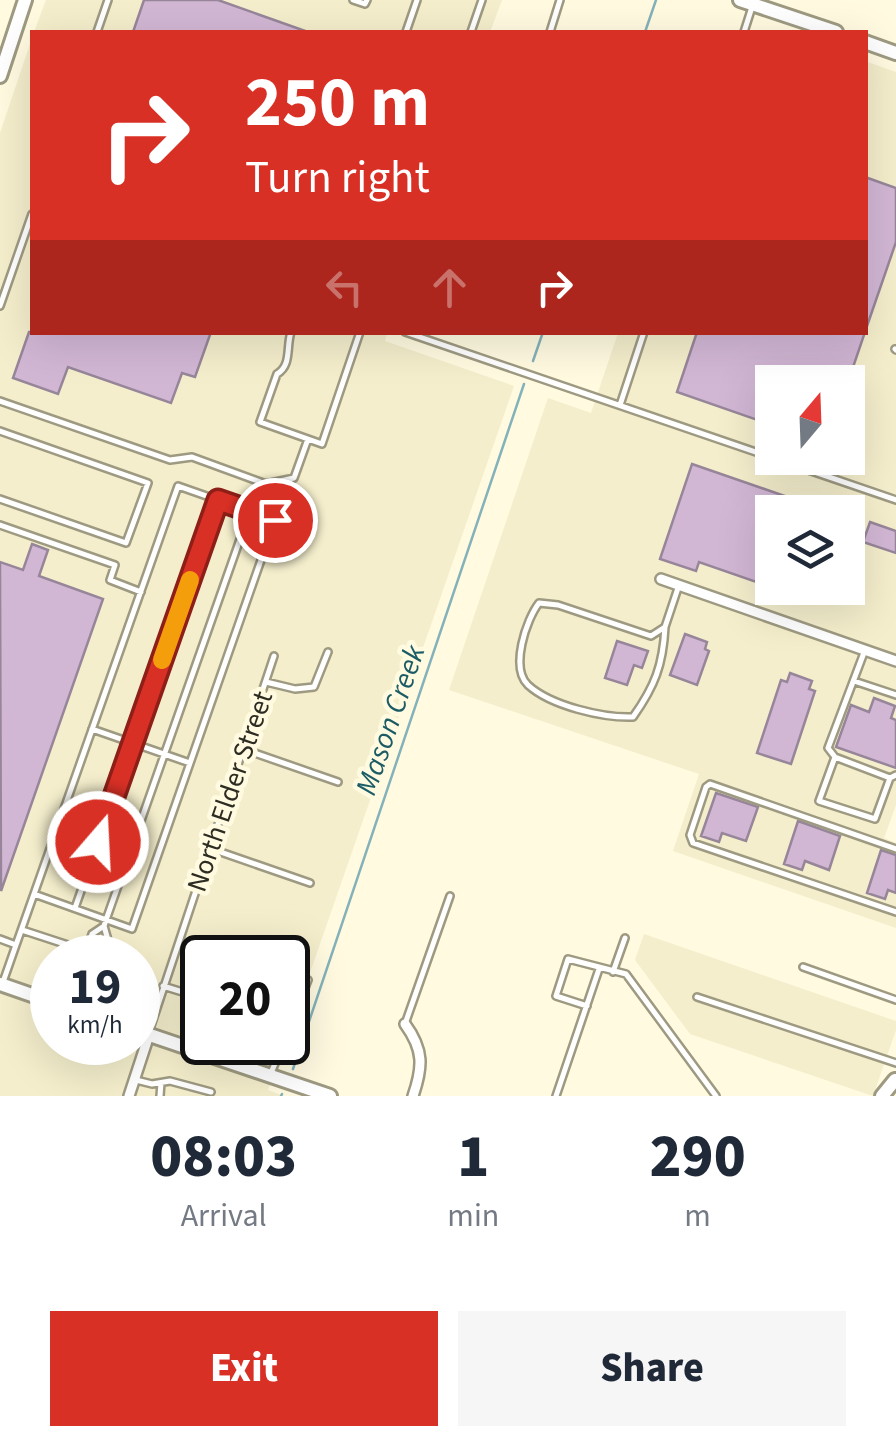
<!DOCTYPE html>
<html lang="en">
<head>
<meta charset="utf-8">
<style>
	:root { --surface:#fff; --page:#f6f6f7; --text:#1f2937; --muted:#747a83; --accent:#d93025 }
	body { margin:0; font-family:"Source Sans 3",sans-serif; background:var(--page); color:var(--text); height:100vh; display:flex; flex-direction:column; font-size:38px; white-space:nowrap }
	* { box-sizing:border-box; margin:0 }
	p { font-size:32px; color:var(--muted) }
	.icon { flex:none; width:55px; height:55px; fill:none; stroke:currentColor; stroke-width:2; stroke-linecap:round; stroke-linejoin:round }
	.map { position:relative; height:1096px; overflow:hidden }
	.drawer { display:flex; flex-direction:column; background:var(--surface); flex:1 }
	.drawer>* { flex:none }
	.banner { position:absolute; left:30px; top:30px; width:838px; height:305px; border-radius:0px; box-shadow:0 10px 40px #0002; background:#d93025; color:#fff; overflow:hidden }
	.needle { width:65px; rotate:19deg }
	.buttons { position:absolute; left:755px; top:365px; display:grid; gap:20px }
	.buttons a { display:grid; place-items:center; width:110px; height:110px; border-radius:0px; background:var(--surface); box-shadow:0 10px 40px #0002; font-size:50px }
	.speed { position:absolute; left:30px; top:935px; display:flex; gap:20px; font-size:50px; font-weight:700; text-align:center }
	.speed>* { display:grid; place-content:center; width:130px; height:130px; border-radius:50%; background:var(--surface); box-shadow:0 10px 40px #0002; line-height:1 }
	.speed small { font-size:25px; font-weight:400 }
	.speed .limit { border:5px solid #111; border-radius:15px; background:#fff; color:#111 }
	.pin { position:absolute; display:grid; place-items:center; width:85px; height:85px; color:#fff; margin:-42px; border:5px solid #fff; border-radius:50%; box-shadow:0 2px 10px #0007 }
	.me { position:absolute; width:110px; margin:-55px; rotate:19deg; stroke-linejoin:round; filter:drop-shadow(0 0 8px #0008) }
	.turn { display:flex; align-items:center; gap:35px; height:210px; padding:0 50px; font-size:45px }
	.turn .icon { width:130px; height:130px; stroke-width:2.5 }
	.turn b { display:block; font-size:70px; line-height:85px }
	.lanes { display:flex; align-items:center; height:95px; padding:0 50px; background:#0003; justify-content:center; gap:50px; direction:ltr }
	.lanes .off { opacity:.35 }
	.eta { display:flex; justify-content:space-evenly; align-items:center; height:170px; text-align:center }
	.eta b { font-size:60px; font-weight:800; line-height:70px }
	.cta { display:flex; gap:20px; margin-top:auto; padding:20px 50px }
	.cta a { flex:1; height:115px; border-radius:0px; background:var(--accent); color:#fff; font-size:40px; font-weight:800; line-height:115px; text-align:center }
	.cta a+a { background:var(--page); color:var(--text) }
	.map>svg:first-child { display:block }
</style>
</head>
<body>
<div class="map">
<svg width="896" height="1096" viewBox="0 0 896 1096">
	<rect width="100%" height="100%" fill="#fffae0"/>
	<!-- built -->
	<path fill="#f4eecc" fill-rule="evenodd" d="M46,0H502L490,32H34Z
		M32,38V332L387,333L385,341L514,386L288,1036V958H202V1042L285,1043L268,1090L284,1096H0V133ZM52,958H138V1042H52Z
		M865,61L896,72V805L884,838L896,843V928L673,851L699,774L449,690L548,398L591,413L618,333L865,332ZM772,382H848V458H772ZM772,512H848V588H772Z
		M644,934L896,1021V1030L873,1096L690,1034L635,960Z"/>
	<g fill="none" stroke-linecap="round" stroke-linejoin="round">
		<!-- stream -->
		<path stroke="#84b2ba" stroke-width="2.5" d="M645,32L656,0
			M533,361L543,332
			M293,1069L524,384
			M281,1096L282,1094"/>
	</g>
	<!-- building -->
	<path fill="#d2b7d5" stroke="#978699" stroke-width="2.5" d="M144,0H218L308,32H133Z
		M865,177L896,188V242L866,329Z
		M29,332H211L195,377L182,373L171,403L68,367L58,394L13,378Z
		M697,332H865L848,382H772V425L677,392Z
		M692,464L828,511L827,512H772V574L766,571L762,584L699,562L696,571L660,559Z
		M870,522L896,531V553L863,542Z
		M32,544L48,550L39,576L103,599L1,891L0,562L23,570Z
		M685,634L707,642L705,649L709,651L697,685L670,675Z
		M617,641L648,651L642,668L634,665L627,685L605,678Z
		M790,673L812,681L809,689L815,691L791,764L757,753L781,680L787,682Z
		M874,698L895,706L891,718L896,720V768L836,747L851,705L869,712Z
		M716,793L758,807L746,841L722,833L719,842L701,836Z
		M798,821L840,836L829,870L805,861L802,870L784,864Z
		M881,850L896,855V893L888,890L885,899L867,893Z"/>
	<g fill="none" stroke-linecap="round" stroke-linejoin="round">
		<!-- lane casing -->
		<g stroke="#9e9a82" stroke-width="10">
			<path id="lane" d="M353,0L365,4L367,0
				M97,32L108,0
				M406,32L417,0
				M471,32L482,0
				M550,32L560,0
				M744,32L752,7
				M0,306L32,214
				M291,332C286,347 292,365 277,374L260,422L322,444L360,332
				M405,332L896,500
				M895,349L896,350
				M0,401L170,460L192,457L266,484L294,478L308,439
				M620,405L644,332
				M0,431L148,483L126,543L0,499
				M0,525L115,565L110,580L141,592
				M665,627C663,665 655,686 633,717C603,718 551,706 528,685C510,668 526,620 539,603L558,605L651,636L665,627L679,585
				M865,650L828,748L835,757L819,801L875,819L890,778L896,775
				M854,681L896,695
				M266,682L295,689L314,687L328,652
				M92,729L190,763
				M243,749L338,782
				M835,757L890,778
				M209,848L310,883
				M896,849L710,784L706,787L690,835L693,843L896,912
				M75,908L218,500
				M22,930L77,948
				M0,939L16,945L3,982
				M16,945L178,486L275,520L132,929L34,894
				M84,958L92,934L104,926
				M102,958L108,940L104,926L106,920L250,511
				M803,967L896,1000
				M613,972L625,938
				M163,986L202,998
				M697,997L896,1063
				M587,1006L556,996L568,959L626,974L716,1096
				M405,1024L450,896
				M149,1032L274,656
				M288,1032L308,980
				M271,1073L284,1042
				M136,1080L152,1084L170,1081L211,1092
				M160,1096L161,1083
				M556,1096L599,969"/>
		</g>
		<!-- street casing -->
		<g stroke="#9e9a82" stroke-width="14">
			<path id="street" d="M661,579L896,661
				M405,1024C424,1050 423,1067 413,1096
				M129,1096L149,1035"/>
		</g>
		<!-- secondary casing -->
		<g stroke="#9e9a82" stroke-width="18">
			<path id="secondary" d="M740,0L836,32
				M865,42L896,53
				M0,76L25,0
				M0,984L52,1002
				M138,1031L330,1096
				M882,1096L895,1080"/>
		</g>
		<!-- lane -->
		<use href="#lane" stroke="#fff" stroke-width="5"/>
		<!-- street -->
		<use href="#street" stroke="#fff" stroke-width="9"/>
		<!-- secondary -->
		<use href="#secondary" stroke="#fff" stroke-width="12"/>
	</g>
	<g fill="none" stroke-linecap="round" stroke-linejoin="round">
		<!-- route casing -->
		<g stroke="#8d1f18" stroke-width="25">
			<path id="route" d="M98,842L218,500L275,520"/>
		</g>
		<!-- route -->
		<use href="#route" stroke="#d93025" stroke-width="18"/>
		<!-- slow -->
		<path stroke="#f59e0b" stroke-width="18" d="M162,660L190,580"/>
	</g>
	<g text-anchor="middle" stroke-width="9" stroke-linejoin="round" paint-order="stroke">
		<!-- street labels -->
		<g font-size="28" fill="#2d2c22" stroke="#fffae0">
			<text transform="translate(229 791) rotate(-71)" y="10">North Elder Street</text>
		</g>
		<!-- water labels -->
		<g font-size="30" font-style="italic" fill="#1c5c66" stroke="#fffae0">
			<text transform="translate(390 720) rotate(-71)" y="10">Mason Creek</text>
		</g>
	</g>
</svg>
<div class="buttons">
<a><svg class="needle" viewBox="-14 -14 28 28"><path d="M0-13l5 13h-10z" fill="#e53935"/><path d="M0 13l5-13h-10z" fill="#747a83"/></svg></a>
<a><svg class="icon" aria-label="layers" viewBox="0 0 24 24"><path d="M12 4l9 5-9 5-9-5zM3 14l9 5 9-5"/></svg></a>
</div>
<div class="speed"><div>19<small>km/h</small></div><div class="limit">20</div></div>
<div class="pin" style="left:275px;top:520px;background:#d93025"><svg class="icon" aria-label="arrive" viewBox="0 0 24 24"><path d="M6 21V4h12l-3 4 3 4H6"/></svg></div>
<svg class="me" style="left:98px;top:842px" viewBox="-20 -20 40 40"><circle r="17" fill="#d93025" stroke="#fff" stroke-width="3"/><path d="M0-11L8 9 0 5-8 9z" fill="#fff"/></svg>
<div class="banner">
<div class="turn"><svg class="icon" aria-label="right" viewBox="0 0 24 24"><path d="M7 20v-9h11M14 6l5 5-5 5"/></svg><div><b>250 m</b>Turn right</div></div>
<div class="lanes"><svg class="icon off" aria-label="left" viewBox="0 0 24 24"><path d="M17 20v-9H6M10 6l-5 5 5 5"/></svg><svg class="icon off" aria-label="ahead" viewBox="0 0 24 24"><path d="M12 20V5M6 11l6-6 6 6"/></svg><svg class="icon" aria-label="right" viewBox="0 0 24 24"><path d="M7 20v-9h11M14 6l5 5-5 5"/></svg></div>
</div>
</div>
<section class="drawer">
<div class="eta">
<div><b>08:03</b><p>Arrival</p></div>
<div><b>1</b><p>min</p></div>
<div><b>290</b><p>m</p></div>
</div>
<div class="cta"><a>Exit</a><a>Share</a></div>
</section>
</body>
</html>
